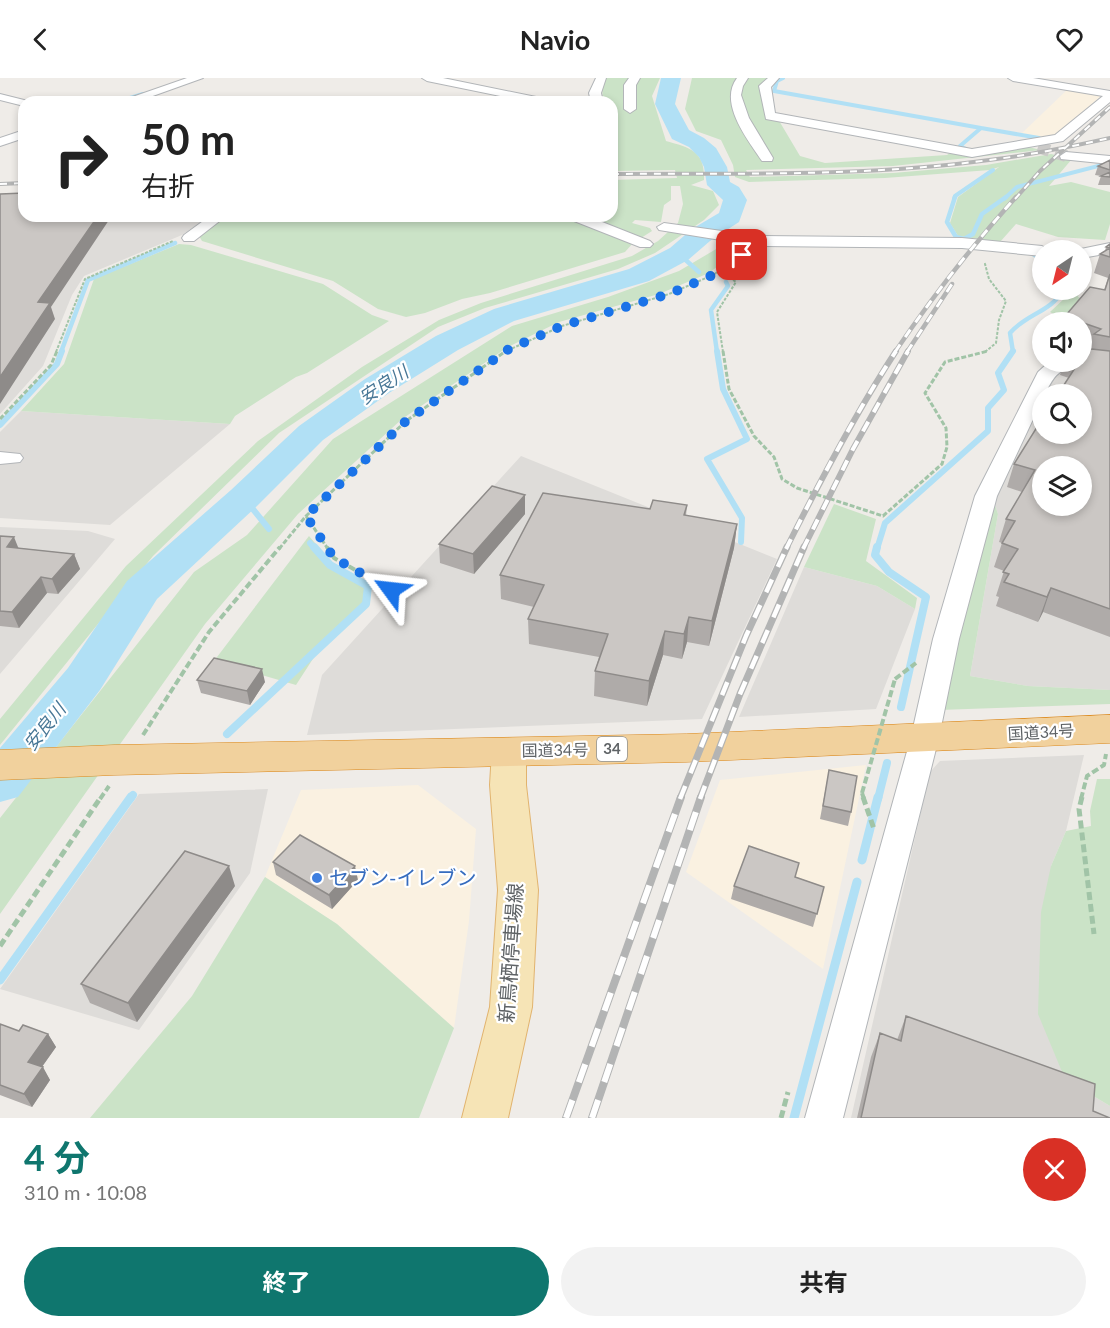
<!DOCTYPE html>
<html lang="ja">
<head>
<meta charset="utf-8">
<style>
	:root { --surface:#fff; --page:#f2f2f2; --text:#222; --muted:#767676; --accent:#0f766e }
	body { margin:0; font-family:Lato,"Noto Sans JP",sans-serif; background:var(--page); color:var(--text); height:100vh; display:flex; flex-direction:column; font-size:22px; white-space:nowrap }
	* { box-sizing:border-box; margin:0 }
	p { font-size:20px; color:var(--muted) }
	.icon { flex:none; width:33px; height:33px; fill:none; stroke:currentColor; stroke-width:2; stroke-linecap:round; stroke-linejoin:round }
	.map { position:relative; height:1040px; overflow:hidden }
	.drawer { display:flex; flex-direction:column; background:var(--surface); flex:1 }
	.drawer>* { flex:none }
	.top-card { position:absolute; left:18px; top:18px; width:600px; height:126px; border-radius:18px; box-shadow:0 3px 9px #0003; background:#fff; color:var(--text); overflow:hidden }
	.needle { width:39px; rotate:215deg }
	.fabs { position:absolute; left:1032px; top:162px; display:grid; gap:12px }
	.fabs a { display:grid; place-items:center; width:60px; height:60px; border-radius:50%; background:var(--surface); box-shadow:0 3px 9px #0003; font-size:30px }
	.pin { position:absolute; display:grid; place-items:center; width:51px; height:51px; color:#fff; margin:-26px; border-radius:12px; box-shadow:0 3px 9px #0006 }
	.me { position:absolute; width:66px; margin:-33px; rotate:300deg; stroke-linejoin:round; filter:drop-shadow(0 0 4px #0008) }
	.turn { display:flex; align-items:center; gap:21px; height:126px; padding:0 24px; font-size:27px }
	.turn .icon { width:78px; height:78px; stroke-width:2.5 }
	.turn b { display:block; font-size:42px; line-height:51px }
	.round { display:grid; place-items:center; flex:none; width:63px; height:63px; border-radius:32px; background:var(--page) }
	.headline { display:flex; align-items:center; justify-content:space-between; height:102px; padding:0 24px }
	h1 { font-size:36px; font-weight:700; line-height:45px; color:var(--accent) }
	.primary-button { display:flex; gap:12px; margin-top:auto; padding:12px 24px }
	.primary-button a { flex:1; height:69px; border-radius:36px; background:var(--accent); color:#fff; font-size:24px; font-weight:700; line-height:69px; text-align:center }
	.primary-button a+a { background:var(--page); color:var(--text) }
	header { display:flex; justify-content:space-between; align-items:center; height:78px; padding:0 24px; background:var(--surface); font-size:27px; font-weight:700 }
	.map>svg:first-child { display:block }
</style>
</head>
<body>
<header><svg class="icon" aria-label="back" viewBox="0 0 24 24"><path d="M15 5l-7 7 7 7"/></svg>Navio<svg class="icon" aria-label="heart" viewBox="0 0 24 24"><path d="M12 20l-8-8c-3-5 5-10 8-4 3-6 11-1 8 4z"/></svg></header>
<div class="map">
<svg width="1110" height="1040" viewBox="0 0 1110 1040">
	<rect width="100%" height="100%" fill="#efece8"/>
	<!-- commercial -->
	<path fill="#faf1e1" d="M1069,10L1103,16L1055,59L1043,60L1021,56Z
		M866,687L823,891L686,794L720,702Z
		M418,707L476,751L469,843L454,950L337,846L265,799L301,712Z"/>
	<!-- industrial -->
	<path fill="#dedcd9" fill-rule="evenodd" d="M0,125L24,138H210L182,157L84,198L72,217L43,288L0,336Z
		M1062,290L1110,293V612L1028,608L970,598L998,436L992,418L1042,319V356H1082V316H1044L1054,296ZM1042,388H1082V428H1042Z
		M21,333L230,346L110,447L0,440V354Z
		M521,378L777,481L702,641L307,657L322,597Z
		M0,449L88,453L115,461L0,596Z
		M804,489L877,508L915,531L876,631L739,639Z
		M1084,677L1066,753L1051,788L1065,1001L1110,1028V1040H851L930,694L940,683Z
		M268,711L250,795L139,952L0,911L139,716Z"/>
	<!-- green -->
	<path fill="#cbe3c7" d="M605,0H660L652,18L666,63C691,70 705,73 704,102L691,107L713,113L719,127L704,142L655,175L618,191L485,230L438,249L279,355L153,478L0,667V641L126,488L258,363L362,289L439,242L481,225L632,178L658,163L678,145L683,126L680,108H671V122L664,127L661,144L635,142L632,145L650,150L652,153L641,160L582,138H612V102L677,100L675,92L612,93V24H603L602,8Z
		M692,0H769L759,9L767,39L778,41L800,78L825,85L947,77L951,74L1024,68L1041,72L893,88L746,92L750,99L893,95L986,87L1051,76L1072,81L1049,108L1071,104L1110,114V146L1105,162L1058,159L1016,146L1000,164L958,158L950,145L958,119L999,89L990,92L885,100L749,104L735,99L733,87L721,62L696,53L685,31Z
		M224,138H570L633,165L625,174L490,215L462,221L425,235L406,239L378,231L333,203L202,163L198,156Z
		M752,157L744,168L709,195L659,216L559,244L508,269L402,341L298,436L205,546L0,836V740L194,494L247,457L333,361L512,248L608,219L679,193L728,164Z
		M179,166L191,167L323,206L372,237L389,243L307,295L296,299L235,338L230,346L21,333L64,286L94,201Z
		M1069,212H1080L1078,219L1084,221L1063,241L1050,234L1067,218Z
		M992,418L998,436L970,598L1028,608L1110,612V626L939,632Z
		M834,426L876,441L866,483L917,520L915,531L877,508L804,489Z
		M309,458L331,484L372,506L369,526L318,573L296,607L214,583Z
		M1097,701H1110V1028L1065,1001L1038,936L1041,834L1051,788L1066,753L1091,748L1090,733Z
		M265,799L337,846L454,950L419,1040H90L192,918Z"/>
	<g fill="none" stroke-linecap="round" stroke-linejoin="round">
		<!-- stream-far4 -->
		<path stroke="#b1e0f5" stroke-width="4" d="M783,0L777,3L774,13L981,50L960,68L966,71
			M117,24L143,16
			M981,50L1039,60
			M954,121L955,118L993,92
			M1004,121L1017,109L1110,85"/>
		<!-- stream-far3 -->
		<path stroke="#b1e0f5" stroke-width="4.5" d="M955,119L947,144L956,159L964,161L973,156L982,136L1006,119
			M1030,174L1042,182
			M679,176L699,194
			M61,274L88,202L175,165
			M717,274L711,232L728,208L726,204
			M1013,274L1010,255C1026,236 1051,234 1063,212"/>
		<!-- stream-far2 -->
		<path stroke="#b1e0f5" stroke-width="6" d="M717,273L723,311L747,361L707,381L742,440L741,464
			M0,347L57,286L62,273
			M244,420L269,451
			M310,465L315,471
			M877,471L885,445L988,353V330L1004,312L998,295L1013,273"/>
		<!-- stream-far1 -->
		<path stroke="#b1e0f5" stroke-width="8" d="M877,469L875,477L889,494L926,519L901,629
			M227,656L366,526L368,508L330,487L314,469
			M130,721L133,717
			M878,721L887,685"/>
		<!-- stream -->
		<path stroke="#b1e0f5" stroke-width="9" d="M862,782L878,719
			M0,902L131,719
			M794,1040L857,804"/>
		<!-- river -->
		<path fill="#b1e0f5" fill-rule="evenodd" d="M661,0H681L675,26L689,52L704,60L716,70L727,89L730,104L739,109L747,122L739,144L710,163L688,182L649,203L514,243L458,272L389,315L323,362L257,428L157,521L100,612L18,719L0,724V670L68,590L127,503L231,412L299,348L365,301L436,258L494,231L629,191L670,170L692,151L719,135L723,122L707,107L704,89L699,79L689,69L672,61L655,26Z"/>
		<!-- minor-tunnel -->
		<path stroke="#cbcac8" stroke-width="12" stroke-dasharray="12 6" stroke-linecap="butt" d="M1038,69L1066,78"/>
		<!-- minor casing -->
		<g stroke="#b2b5b8" stroke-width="2">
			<path id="minor" d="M187,0H203L136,24H118Z
				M422,0H443L546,21L552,24H529L427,3Z
				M596,0H606L601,15L603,24H591L589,15Z
				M629,0H640L636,7V31L630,35L624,31V7Z
				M737,0H748L743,8L741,17L749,40L773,80L772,83H762C748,62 718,25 737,0Z
				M768,0H779L771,9L775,35L972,71L1055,57L1103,18L1013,3L1008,0H1033L1110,13V24L1063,63L972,79L766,41L759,8Z
				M0,16L28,23L29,24H24V28L0,22Z
				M24,52V60L0,68V60Z
				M1066,74L1110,78V86L1061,81L1060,78Z
				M210,138H226L194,163H184L182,160L184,157Z
				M567,138H587L650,163L653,166L650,169H640L569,141Z
				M664,145L758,158L962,160L1042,168L1049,172H1042V178L962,170L758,168L659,152L657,149Z
				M1110,165V175L1082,180V172H1076Z
				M1049,284H1078L1075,288C1057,292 1053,300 1045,316H1042V322L997,418L959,561L939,659L843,1040H805L911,659L933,561L975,418L1038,294Z
				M0,374L20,376L23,380L20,384L0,386Z"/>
		</g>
		<!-- major casing -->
		<g stroke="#e1b36e" stroke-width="2">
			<path id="major" d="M509,660L521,664L526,673V707L538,812L532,929L508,1040H462L490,929L498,812L490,707L492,673L497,664Z"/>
		</g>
		<!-- highway casing -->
		<g stroke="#db881b" stroke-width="1">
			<path id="highway" d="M1110,637V665L686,684L114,697L0,702V672L114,667L686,656Z"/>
		</g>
		<!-- path-far3 -->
		<path stroke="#a1c4a7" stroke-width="2" stroke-dasharray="3 1.5" stroke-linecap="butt" d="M56,274L85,201L173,163
			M504,274L562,248L669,216L713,197L742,177
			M723,274L717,234L736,204L727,198
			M985,274L996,265L999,242L1006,223L989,201L985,186L987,185"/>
		<!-- path-far2 -->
		<path stroke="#a1c4a7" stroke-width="3" stroke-dasharray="5 2" stroke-linecap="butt" d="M723,273L729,311L754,358L774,379L782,401L797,410L883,438L942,386L947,369L946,350L925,315L945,284L988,273
			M0,341L51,287L57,273
			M306,438L328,471
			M279,471L306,438L406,343L506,273"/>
		<!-- path-far1 -->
		<path stroke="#a1c4a7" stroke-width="4" stroke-dasharray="7 3" stroke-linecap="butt" d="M327,469L334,480L391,512
			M895,601L916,585
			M143,657L209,554L280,469
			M862,715L864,721
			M100,721L109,708
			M1081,721L1087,698L1104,687L1106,676"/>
		<!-- path -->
		<path stroke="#a1c4a7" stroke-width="5" stroke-dasharray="8 4" stroke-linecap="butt" d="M863,719L874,751
			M1082,719L1079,731L1094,856
			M0,868L101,719
			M781,1040L788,1014"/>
		<!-- minor -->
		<use href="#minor" fill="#fff" fill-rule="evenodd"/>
		<!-- major -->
		<use href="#major" fill="#f6e4b6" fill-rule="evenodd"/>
		<!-- highway -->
		<use href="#highway" fill="#f1d19d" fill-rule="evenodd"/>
		<!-- rail-far4 casing -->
		<g stroke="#b3b4b4" stroke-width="4">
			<path id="rail-far4" d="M612,96C737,95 865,99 989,82C1030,77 1070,69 1110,60
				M0,106L24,105
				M1015,121L1040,93L1110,29"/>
		</g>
		<!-- rail-far3 casing -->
		<g stroke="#b3b4b4" stroke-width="4.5">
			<path id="rail-far3" d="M895,274C932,219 972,168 1016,119
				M907,274L952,206"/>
		</g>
		<!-- rail-far2 casing -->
		<g stroke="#b3b4b4" stroke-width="6">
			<path id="rail-far2" d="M786,471C820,403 855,336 896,273
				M803,471L853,371L908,273"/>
		</g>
		<!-- rail-far1 casing -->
		<g stroke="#b3b4b4" stroke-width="7">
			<path id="rail-far1" d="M680,721L746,558L787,469
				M700,721L740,616L804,469"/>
		</g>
		<!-- rail casing -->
		<g stroke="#b3b4b4" stroke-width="8">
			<path id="rail" d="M566,1040L681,719
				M592,1040L701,719"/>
		</g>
		<!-- rail-far4 -->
		<use href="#rail-far4" stroke="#fff" stroke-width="2" stroke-dasharray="7" stroke-linecap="butt"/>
		<!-- rail-far3 -->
		<use href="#rail-far3" stroke="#fff" stroke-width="3" stroke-dasharray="9" stroke-linecap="butt"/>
		<!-- rail-far2 -->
		<use href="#rail-far2" stroke="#fff" stroke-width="4" stroke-dasharray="11" stroke-linecap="butt"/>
		<!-- rail-far1 -->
		<use href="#rail-far1" stroke="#fff" stroke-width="4.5" stroke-dasharray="14" stroke-linecap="butt"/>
		<!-- rail -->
		<use href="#rail" stroke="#fff" stroke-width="6" stroke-dasharray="19" stroke-linecap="butt"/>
		<!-- path-bridge -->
		<path stroke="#a1c4a7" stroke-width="4" stroke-dasharray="7 3" stroke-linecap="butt" d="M862,715L895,601"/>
	</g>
	<!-- wall -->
	<path fill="#afaba9" d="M1110,82V107H1098L1101,98L1095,97L1098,88Z
		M1110,166V559L1043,534L1038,544L996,528L999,519L996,518L1004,493L994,489L1002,465L999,464L1006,441L1022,414L1007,409L1014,386L1069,300L1060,297L1064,284H1082L1090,270L1082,268V244H1064L1066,237L1104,212L1108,200L1094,195L1100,176L1105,173L1106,169Z
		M525,417V436L474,496L440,485L439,466Z
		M687,427L686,438L737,446L734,470L709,568L687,564L682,581L663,577L647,628L594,618L595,593L599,579L529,566L528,541L534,529L501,521L500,497L650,431Z
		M0,458L19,470L74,476L80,491L58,516L47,515L19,550L0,548Z
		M197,602L265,604L250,627L201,615Z
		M829,692L851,734L848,748L820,741Z
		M273,784L358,802L332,831L276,797Z
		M796,799L824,809L813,849L731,821L734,808Z
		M235,808L137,944L90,925L81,906Z
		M906,938L1093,1033L1110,1040H857L871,979L880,955L897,962Z
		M0,946L19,953L48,956L56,969L42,989L50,1002L32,1029L0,1017Z"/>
	<!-- shaded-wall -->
	<path fill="#8e8b89" d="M98,138H108L109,142L51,229L55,241L0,326V299L38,224Z
		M525,417V436L474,496L473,476Z
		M737,446L734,470L709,568L712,543Z
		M14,459L20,474L7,469Z
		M74,476L80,491L58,516L52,501Z
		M41,499L47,515L19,550L12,534Z
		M1051,510L1043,534L1038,544L1047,519Z
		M689,539L687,564L682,581L684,556Z
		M665,553L663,577L647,628L649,603Z
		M262,591L265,604L250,627L247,613Z
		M229,788L235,808L137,944L128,925Z
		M355,788L358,802L332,831L329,817Z
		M48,956L56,969L36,997L28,984Z
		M43,989L50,1002L32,1029L24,1016Z"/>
	<!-- building -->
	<path fill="#cbc7c4" stroke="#8e8b89" stroke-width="1.5" fill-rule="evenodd" d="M1110,82V92L1098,88Z
		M1110,94V99L1101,98Z
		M24,115V138H98L38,224L50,225L0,299V116Z
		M1110,166V179L1100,176L1110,170L1106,169Z
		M1110,196V259L1094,256L1101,251L1066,239L1069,237H1066L1090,209L1105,212Z
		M1082,270L1110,273V531L1051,510L1047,519L1004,504L1009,496L1003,494L1018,471L1002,465L1015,443L1006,441L1035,392L1014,386L1042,341V356H1082V316H1058L1077,287L1073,286L1075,284H1082ZM1042,388H1082V428H1042Z
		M492,408L525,417L473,476L439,466Z
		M543,415L650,431L653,422L687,427L684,437L737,446L712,543L689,539L684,556L665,553L649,603L595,593L608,556L528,541L544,507L500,497Z
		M0,458L14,459L7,469L74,476L52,501L41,499L12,534L0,533Z
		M214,580L262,591L247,613L197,602Z
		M829,692L857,698L851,734L823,728Z
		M300,757L355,788L329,817L273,784Z
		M749,768L799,785L795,799L824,809L817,836L734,808Z
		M185,773L229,788L128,925L81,906Z
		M906,938L1095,1006L1093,1033L1110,1040H861L880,955L901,963Z
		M0,946L19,953L23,947L48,956L28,984L43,989L24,1016L0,1007Z"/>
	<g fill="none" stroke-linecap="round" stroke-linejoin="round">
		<!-- route -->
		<path stroke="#1a73e8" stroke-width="10" stroke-dasharray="0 18" d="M391,512L334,480L306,438L406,343L509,271L562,248L669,216L713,197L742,177"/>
	</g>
	<!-- markers -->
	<circle fill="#3f7fe0" stroke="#fff" stroke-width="2" cx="317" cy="800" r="6"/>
	<g text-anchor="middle" stroke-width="4.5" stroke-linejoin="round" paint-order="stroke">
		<!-- shield labels -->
		<rect fill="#fff" stroke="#8f9294" stroke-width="1.5" x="597" y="659" width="30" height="24" rx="4.5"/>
		<g font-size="15" font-weight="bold" fill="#5f6366">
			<text x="612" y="676">34</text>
		</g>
		<!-- street labels -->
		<g font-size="16" fill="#5f6366" stroke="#fff">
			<text transform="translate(1041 654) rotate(-3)" y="6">国道34号</text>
			<text transform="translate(555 672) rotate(-1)" y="6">国道34号</text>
		</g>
		<!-- water labels -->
		<g font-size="18" font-style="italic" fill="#487796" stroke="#fff">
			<text transform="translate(384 307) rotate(-33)" y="6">安良川</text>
			<text transform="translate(45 649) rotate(-51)" y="6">安良川</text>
		</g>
		<!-- near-shop labels -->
		<g font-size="20" fill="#366cbe" stroke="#fff" text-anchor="start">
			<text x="329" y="807">セブン-イレブン</text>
		</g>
		<!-- near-street labels -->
		<g font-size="20" fill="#5f6366" stroke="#fff">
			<text transform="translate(511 875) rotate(-86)" y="7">新鳥栖停車場線</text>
		</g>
	</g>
</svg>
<div class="fabs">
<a><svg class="needle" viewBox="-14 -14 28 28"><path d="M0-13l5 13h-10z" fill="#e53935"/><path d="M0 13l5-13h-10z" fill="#767676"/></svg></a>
<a><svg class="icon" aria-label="sound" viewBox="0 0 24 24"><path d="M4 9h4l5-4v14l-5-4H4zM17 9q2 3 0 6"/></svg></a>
<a><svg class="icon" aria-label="search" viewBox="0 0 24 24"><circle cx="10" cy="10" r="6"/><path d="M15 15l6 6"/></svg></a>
<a><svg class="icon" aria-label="layers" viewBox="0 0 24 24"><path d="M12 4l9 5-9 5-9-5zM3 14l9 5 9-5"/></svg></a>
</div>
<div class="pin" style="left:742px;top:177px;background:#d93025"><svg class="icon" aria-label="arrive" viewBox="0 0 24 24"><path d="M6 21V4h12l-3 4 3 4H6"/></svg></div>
<svg class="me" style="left:391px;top:512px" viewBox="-20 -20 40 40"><path d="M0-17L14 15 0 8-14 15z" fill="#1a73e8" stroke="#fff" stroke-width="4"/></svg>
<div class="top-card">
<div class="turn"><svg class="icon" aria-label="right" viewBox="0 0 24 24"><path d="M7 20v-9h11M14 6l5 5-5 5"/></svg><div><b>50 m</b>右折</div></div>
</div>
</div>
<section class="drawer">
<div class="headline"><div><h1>4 分</h1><p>310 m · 10:08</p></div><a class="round" style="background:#d93025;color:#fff"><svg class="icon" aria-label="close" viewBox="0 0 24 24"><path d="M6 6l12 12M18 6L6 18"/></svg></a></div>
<div class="primary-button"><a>終了</a><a>共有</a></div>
</section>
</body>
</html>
